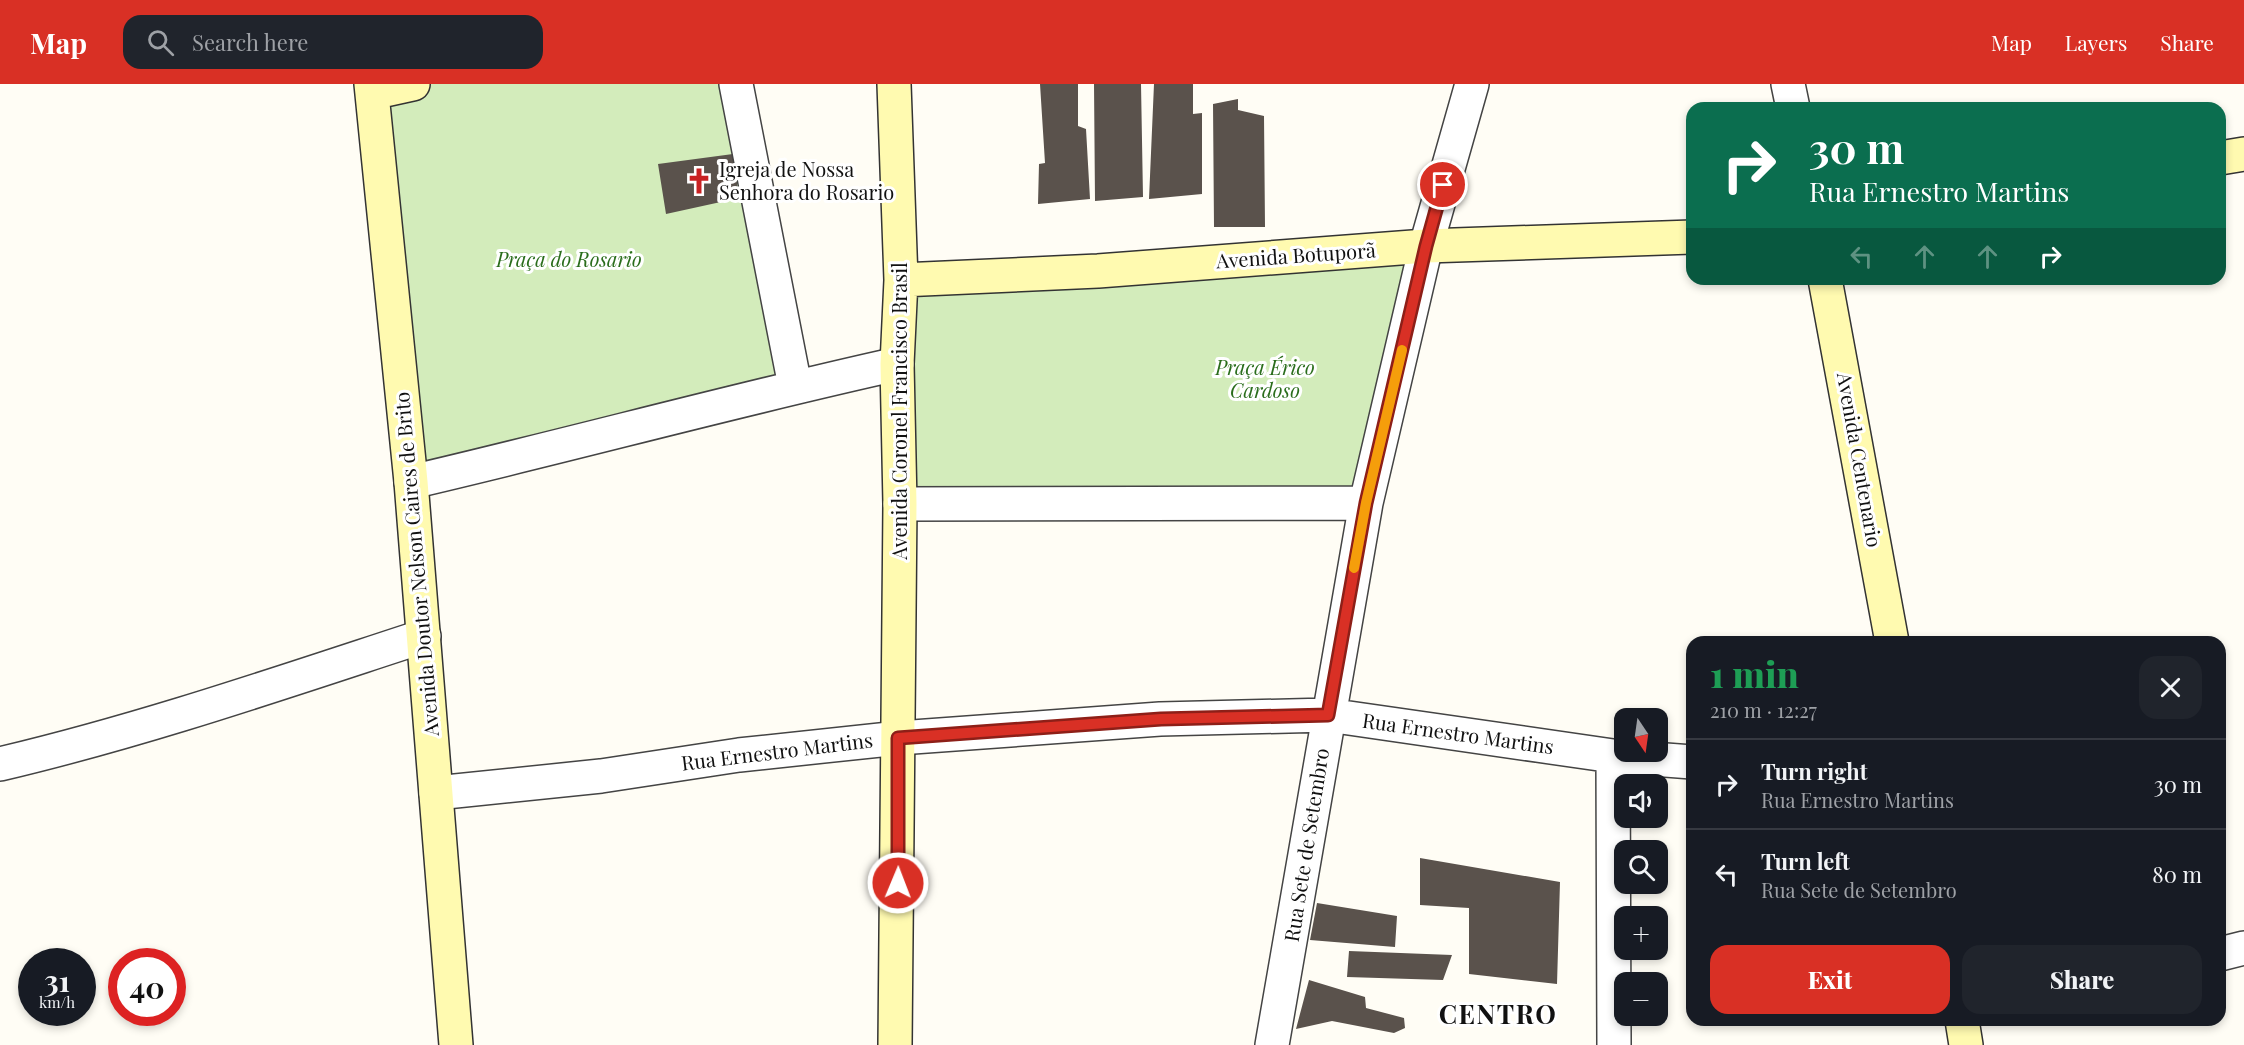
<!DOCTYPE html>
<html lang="en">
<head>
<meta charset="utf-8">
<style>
	:root { --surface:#171b24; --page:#20242c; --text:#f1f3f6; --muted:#9ea1a6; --line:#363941; --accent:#d93025 }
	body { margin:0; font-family:"Playfair Display",serif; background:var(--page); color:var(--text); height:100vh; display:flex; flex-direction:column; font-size:22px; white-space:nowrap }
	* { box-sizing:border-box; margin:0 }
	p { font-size:20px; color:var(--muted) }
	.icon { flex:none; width:33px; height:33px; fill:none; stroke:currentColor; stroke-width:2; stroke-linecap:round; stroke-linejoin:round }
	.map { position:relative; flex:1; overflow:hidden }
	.sheet { position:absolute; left:1686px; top:552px; width:540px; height:390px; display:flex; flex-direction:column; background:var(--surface); border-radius:18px; box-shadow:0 3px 9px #0003 }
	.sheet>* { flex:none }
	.top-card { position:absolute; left:1686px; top:18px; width:540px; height:183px; border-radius:18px; box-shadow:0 3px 9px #0003; background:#0b6e4f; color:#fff; overflow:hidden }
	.needle { width:39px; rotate:167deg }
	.tools { position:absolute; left:1614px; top:624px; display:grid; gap:12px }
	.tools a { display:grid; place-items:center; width:54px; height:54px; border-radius:12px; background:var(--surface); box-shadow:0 3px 9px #0003; font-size:30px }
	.speed { position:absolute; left:18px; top:864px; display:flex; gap:12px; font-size:30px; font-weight:700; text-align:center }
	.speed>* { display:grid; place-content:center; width:78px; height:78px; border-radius:50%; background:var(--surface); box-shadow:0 3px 9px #0003; line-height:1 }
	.speed small { font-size:15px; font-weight:400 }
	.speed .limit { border:9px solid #d22; background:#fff; color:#111 }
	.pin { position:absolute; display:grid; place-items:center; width:51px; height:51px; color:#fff; margin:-26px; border:3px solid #fff; border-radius:50%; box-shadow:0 2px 6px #0007 }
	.me { position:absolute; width:66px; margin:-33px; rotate:1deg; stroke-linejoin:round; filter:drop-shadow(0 0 4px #0008) }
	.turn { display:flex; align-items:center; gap:21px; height:126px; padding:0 24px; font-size:27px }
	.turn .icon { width:78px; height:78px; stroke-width:2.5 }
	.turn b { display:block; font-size:42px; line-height:51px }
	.lanes { display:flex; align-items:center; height:57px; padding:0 24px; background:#0003; justify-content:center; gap:30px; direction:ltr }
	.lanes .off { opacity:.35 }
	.round { display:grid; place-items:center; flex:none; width:63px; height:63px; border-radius:18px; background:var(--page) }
	.overview { display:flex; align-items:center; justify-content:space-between; height:102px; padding:0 24px }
	h1 { font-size:36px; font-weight:800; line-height:45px; color:#1e9e55 }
	.button { display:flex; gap:12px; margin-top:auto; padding:12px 24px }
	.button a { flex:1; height:69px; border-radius:18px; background:var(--accent); color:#fff; font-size:24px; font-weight:800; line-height:69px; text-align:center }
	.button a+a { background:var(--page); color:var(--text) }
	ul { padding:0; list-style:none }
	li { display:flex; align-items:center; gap:18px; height:90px; padding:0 24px; border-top:2px solid var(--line) }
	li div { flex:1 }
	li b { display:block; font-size:22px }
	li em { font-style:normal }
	header { display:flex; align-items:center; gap:36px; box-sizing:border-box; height:84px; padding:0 30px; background:var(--accent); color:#fff }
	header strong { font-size:28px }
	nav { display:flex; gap:33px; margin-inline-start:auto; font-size:21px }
	.search { width:420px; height:54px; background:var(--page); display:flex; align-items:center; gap:15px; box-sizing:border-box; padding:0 21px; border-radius:18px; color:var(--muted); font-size:22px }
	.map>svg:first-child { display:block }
</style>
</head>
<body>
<header>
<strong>Map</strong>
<div class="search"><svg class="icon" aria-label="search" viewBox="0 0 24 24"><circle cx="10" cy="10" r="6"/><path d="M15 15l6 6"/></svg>Search here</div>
<nav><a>Map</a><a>Layers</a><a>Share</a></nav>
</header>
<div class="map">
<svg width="2244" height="961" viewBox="0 0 2244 961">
	<rect width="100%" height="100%" fill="#fffdf5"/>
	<!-- green -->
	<path fill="#d3ecbb" d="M415,0H735L791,303L415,397L372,9Z
		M1426,162L1366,419L900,420L901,196Z"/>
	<!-- building -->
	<path fill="#5a524c" d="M1040,0H1078V42L1086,45L1090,115L1038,120L1039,80L1045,79Z
		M1094,0H1141L1143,113L1095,117Z
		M1154,0H1193V30L1202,29V110L1149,115Z
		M1238,15V26L1264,32L1265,143H1214L1213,20Z
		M733,70L739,114L666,130L658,80Z
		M1420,774L1560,798L1557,900L1469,890V824L1420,821Z
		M1317,819L1397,832L1395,863L1310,856Z
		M1349,867L1452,871L1443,896L1347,893Z
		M1309,896L1365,913L1366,924L1404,934L1405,944L1394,949L1332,937L1296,945Z"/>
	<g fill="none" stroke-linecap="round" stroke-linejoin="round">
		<!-- street casing -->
		<g stroke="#444" stroke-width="36">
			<path id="street" d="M736,0L795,302
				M1788,0L1793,24
				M411,398C574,360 734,316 897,280
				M900,420L1366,419
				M1613,672L1614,961
				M0,680C144,646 283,598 424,552
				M436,709L601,692L739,671L899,654L1160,635L1328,631L1613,672L1692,678
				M2220,870L2244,864
				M1272,961L1366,419L1426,162L1472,0"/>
		</g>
		<!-- secondary casing -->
		<g stroke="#333" stroke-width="36">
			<path id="secondary" d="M371,0L411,398L456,961
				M894,0L901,196L897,280L900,420L895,961
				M372,9L413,0
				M2220,74L2244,70
				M1825,195L1892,558
				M901,196L1098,187L1426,162L1692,153
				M1962,936L1966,961"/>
		</g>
		<!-- street -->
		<use href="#street" stroke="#fff" stroke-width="33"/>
		<!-- secondary -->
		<use href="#secondary" stroke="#fffab0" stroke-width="33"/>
	</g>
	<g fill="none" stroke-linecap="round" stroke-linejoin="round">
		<!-- route casing -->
		<g stroke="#8d1f18" stroke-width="15">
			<path id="route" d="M898,799V654L1161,635L1328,631L1366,419L1426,162L1443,101"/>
		</g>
		<!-- route -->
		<use href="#route" stroke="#d93025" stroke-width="10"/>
		<!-- slow -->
		<path stroke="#f59e0b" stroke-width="10" d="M1354,484L1366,419L1402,266"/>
	</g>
	<!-- icons -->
	<defs>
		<g id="church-bare" transform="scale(2.07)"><path d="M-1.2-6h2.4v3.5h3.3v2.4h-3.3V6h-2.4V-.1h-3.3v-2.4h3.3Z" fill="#c92122" stroke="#fff" stroke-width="2.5" paint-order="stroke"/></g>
	</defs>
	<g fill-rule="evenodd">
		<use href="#church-bare" x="699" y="97"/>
	</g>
	<g text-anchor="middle" stroke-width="6" stroke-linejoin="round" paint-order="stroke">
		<!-- poi labels -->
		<g font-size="20" fill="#111" stroke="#fff" text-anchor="start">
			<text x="719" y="93">Igreja de Nossa<tspan x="719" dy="23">Senhora do Rosario</tspan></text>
		</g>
		<!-- street labels -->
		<g font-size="20" fill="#111" stroke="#fff">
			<text transform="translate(1296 172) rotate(-4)" y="7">Avenida Botuporã</text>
			<text transform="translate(900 327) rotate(-90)" y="7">Avenida Coronel Francisco Brasil</text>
			<text transform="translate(1859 376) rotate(80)" y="7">Avenida Centenario</text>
			<text transform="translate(417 480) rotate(-95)" y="7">Avenida Doutor Nelson Caires de Brito</text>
			<text transform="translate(1458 650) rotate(8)" y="7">Rua Ernestro Martins</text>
			<text transform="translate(777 668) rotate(-7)" y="7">Rua Ernestro Martins</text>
			<text transform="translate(1307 761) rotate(-81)" y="7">Rua Sete de Setembro</text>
		</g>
		<!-- park labels -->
		<g font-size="20" font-style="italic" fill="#2a6d1c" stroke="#fff">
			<text x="569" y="183">Praça do Rosario</text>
			<text x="1265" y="291">Praça Érico<tspan x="1265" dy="23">Cardoso</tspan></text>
		</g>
		<!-- district labels -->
		<g font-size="26" font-weight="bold" letter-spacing="1.5" fill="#111" stroke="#fff">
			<text x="1498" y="940">CENTRO</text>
		</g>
	</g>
</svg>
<div class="tools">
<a><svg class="needle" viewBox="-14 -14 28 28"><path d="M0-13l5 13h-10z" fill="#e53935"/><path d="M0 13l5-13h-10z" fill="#9ea1a6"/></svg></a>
<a><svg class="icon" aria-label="sound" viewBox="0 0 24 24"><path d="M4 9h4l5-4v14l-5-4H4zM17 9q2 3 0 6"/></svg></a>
<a><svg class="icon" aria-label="search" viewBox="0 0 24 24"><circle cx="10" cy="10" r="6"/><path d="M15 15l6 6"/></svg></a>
<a>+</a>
<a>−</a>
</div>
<div class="speed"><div>31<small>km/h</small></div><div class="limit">40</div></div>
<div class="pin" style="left:1443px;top:101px;background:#d93025"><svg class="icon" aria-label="arrive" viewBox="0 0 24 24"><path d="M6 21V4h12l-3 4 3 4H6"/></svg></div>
<svg class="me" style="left:898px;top:799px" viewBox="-20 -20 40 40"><circle r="17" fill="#d93025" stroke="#fff" stroke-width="3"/><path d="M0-11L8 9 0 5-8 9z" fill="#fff"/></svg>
<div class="top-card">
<div class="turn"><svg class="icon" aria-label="right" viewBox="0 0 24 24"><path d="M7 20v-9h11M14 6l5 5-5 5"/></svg><div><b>30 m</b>Rua Ernestro Martins</div></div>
<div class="lanes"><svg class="icon off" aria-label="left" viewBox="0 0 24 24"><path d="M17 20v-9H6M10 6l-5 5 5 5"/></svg><svg class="icon off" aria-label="ahead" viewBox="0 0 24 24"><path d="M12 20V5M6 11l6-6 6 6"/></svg><svg class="icon off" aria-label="ahead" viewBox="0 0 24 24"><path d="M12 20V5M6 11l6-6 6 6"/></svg><svg class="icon" aria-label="right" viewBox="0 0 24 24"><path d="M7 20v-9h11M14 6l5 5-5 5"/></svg></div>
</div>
<section class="sheet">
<div class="overview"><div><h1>1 min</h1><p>210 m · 12:27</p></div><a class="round"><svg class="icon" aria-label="close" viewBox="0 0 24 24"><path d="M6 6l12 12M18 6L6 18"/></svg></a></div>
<ul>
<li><svg class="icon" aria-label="right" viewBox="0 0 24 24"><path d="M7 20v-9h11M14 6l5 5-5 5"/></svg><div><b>Turn right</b><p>Rua Ernestro Martins</p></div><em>30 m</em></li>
<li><svg class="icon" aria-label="left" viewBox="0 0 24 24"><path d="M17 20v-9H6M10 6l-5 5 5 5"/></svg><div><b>Turn left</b><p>Rua Sete de Setembro</p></div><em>80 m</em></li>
</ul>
<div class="button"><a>Exit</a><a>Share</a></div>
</section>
</div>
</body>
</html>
